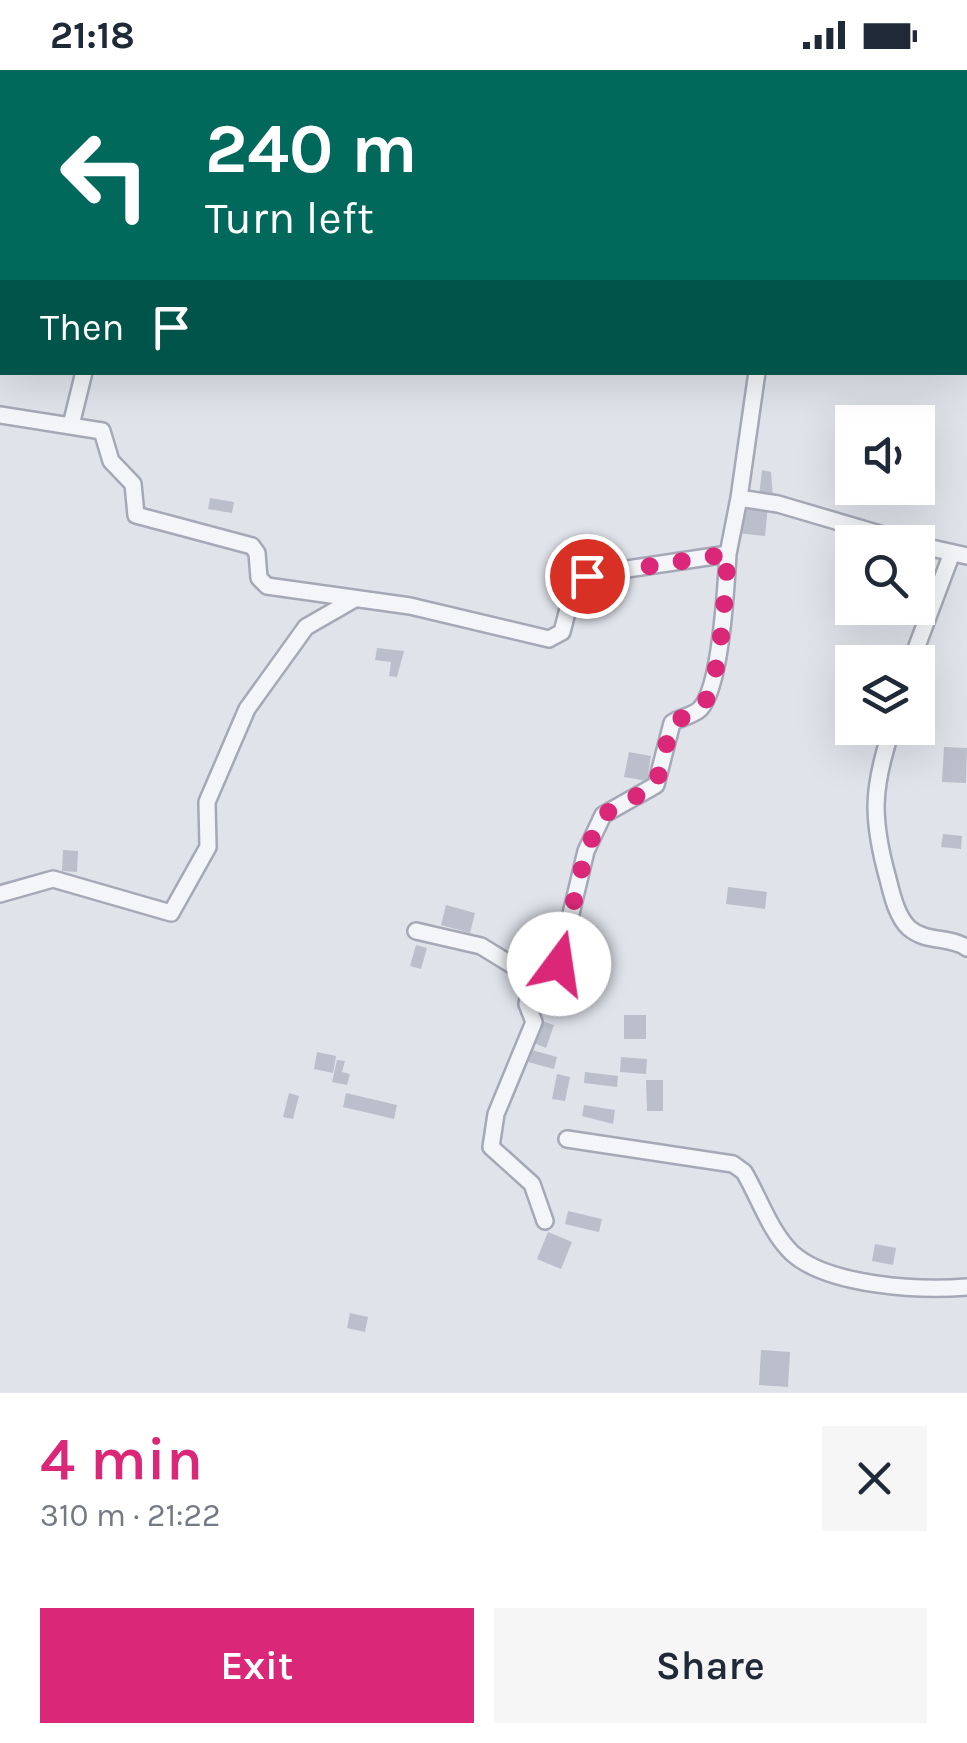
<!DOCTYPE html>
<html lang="en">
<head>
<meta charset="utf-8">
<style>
	:root { --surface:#fff; --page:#f6f6f7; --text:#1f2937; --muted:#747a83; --accent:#db2777 }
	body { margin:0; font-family:Karla,sans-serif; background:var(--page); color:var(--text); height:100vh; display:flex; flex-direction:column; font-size:38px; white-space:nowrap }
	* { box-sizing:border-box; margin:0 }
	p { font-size:32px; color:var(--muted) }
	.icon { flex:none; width:55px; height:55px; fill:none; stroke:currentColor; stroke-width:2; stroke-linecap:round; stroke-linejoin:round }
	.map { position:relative; height:1323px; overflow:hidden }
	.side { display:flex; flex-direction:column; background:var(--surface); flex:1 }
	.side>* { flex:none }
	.hud { position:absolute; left:0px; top:0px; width:968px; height:305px; box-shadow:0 10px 40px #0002; background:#00695c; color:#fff; overflow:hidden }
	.fabs { position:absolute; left:835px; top:335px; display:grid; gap:20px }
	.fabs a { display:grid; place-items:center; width:100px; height:100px; border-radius:0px; background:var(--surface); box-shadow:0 10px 40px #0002; font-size:50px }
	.pin { position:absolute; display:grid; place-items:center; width:85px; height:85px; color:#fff; margin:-42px; border:5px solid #fff; border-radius:50%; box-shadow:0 2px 10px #0007 }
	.me { position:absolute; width:110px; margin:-55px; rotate:14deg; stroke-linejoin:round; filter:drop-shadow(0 0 8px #0008) }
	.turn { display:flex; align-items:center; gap:35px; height:210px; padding:0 40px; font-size:45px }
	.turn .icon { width:130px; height:130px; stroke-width:2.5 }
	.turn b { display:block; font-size:70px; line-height:85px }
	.then { display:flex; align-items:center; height:95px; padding:0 40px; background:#0003; gap:20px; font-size:38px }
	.round { display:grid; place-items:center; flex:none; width:105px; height:105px; border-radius:0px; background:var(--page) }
	.overview { display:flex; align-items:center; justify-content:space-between; height:170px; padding:0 40px }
	h1 { font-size:60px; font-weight:600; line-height:75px; color:var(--accent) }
	.action { display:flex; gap:20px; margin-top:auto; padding:20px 40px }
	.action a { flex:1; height:115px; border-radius:0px; background:var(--accent); color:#fff; font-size:40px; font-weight:600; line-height:115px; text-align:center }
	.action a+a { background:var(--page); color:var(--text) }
	.status { display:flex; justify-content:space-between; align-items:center; height:70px; padding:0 50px; background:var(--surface); direction:ltr }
	.status svg { height:28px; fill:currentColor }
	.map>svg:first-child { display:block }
</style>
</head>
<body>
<div class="status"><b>21:18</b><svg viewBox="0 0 49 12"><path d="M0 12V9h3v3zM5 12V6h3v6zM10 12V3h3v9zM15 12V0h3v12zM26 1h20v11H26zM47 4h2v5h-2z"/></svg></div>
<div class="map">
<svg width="967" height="1323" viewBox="0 0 967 1323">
	<rect width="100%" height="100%" fill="#e1e3eb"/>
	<!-- building -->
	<path fill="#babfcb" d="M762,400L771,402L773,429L759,427Z
		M210,428L234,432L232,443L208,439Z
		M741,434L768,436L765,466L738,463Z
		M377,578L404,581L397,607L389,606L391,592L375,590Z
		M944,677L967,678L966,713L942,712Z
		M629,682L651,686L647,711L624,707Z
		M943,764L962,766L961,779L941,777Z
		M63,780L78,781L77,802L62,801Z
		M728,817L767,822L765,839L726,834Z
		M446,835L475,843L470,863L441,855Z
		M537,864L555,865V880L537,879Z
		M416,875L427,878L421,899L410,896Z
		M624,945H646V969H624Z
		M542,951L554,955L546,978L534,973Z
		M532,980L557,987L554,999L528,992Z
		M317,982L336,986L333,1003L314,999Z
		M621,987L647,989L646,1004L620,1002Z
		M337,990L345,991L342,1002L350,1004L347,1015L332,1012Z
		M585,1002L618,1006L617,1017L584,1013Z
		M557,1004L570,1007L565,1031L552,1029Z
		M646,1010H663V1041H647Z
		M289,1023L299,1026L293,1049L283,1047Z
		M346,1023L397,1035L394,1049L343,1037Z
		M584,1035L615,1040L613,1054L582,1046Z
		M568,1141L602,1149L599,1162L565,1154Z
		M548,1162L572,1172L561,1199L537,1189Z
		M875,1174L896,1178L893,1195L872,1191Z
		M350,1243L368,1247L365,1262L347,1258Z
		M761,1280L790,1282L788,1317L759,1315Z"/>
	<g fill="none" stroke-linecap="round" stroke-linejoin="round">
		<!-- minor casing -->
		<g stroke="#a5a9b6" stroke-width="20">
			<path id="minor" d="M362,2L363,0
				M791,2V0
				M0,113H2
				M0,345L102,361L111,391L133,414L136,445L252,476L257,483L259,508L267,516L410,536L549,569L562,562L572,523L587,505L728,484L739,428L778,434L907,472
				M71,355L84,302
				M739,428L757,302
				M918,475L967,486
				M911,592L952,483
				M892,658C872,718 871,748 888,809C892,825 897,847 909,858C926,873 950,866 967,878
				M0,824L53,809L171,843L208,777L207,732L247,639L306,557L353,530
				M416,861L481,876L533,908
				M567,1069L733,1094L744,1102C759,1127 770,1162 792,1183C828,1216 921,1221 967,1217
				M545,1151L532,1114L491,1077L496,1044L534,952L527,934L533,908L559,894L586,781L603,745L656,715L672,653C680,647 693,646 700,639C721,617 726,517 728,484"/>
		</g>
		<!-- minor -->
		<use href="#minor" stroke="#f4f5f9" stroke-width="15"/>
	</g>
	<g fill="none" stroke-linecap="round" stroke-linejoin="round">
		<!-- route -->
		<path stroke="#db2777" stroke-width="18" stroke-dasharray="0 32.4" d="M559,894L586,781L603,745L656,715L672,653C680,647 693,646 700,639C722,616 725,517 728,484L587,506"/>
	</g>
</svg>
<div class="fabs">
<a><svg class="icon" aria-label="sound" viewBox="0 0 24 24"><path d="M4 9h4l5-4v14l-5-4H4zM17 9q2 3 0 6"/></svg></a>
<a><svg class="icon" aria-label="search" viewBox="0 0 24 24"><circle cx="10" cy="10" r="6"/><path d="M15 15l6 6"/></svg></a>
<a><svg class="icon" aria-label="layers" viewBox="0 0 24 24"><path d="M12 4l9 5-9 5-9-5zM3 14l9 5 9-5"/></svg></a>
</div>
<div class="pin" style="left:587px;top:506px;background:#d93025"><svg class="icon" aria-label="arrive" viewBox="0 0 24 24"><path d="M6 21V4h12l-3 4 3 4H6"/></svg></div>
<svg class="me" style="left:559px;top:894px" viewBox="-20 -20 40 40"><circle r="19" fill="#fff"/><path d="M0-13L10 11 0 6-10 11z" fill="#db2777"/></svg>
<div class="hud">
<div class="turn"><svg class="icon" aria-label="left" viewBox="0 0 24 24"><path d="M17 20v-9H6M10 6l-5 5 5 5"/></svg><div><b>240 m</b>Turn left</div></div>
<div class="then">Then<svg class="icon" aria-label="arrive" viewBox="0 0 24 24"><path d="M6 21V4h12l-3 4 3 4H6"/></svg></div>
</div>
</div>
<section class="side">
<div class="overview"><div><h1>4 min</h1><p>310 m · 21:22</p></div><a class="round"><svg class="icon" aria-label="close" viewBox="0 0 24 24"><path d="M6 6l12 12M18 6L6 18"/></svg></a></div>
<div class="action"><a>Exit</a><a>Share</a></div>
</section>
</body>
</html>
